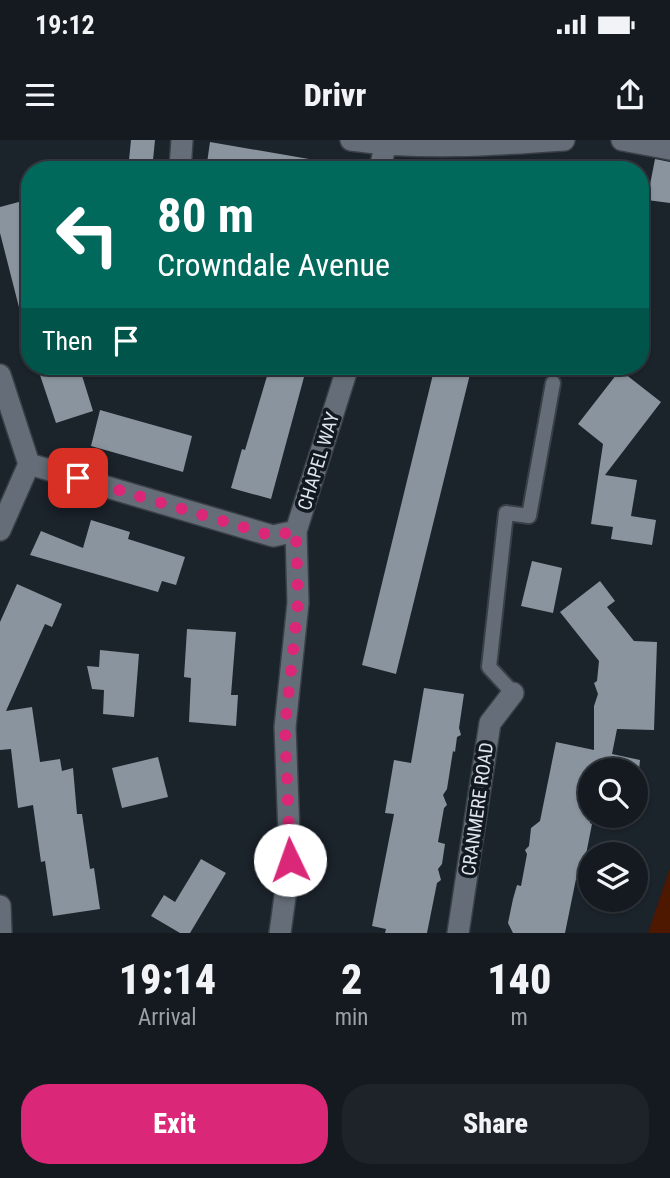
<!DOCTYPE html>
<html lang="en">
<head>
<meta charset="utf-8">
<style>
	:root { --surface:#141a20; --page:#1d2329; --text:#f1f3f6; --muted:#9da1a5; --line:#33383e; --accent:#db2777 }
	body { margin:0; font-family:"Roboto Condensed",sans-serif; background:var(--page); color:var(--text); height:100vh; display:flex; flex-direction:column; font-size:26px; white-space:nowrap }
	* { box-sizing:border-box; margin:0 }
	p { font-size:23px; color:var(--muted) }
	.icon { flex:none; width:38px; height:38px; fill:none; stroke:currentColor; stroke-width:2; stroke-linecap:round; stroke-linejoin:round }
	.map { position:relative; height:793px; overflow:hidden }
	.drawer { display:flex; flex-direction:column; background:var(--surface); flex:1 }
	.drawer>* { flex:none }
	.hud { position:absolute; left:21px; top:21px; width:628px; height:214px; border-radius:28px; box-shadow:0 2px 5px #0004,0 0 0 2px var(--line); background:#00695c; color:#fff; overflow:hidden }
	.buttons { position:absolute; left:578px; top:618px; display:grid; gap:14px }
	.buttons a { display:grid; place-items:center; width:70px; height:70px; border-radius:50%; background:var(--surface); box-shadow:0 2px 5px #0004,0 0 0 2px var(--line); font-size:35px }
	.pin { position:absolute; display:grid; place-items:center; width:60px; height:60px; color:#fff; margin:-30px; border-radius:14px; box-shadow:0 4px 10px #0006 }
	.me { position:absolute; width:77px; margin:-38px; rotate:357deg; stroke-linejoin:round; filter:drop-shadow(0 0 5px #0008) }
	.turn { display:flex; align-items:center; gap:24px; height:147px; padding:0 21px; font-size:32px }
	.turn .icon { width:91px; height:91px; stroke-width:2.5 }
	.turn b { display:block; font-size:49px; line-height:60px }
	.then { display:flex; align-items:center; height:66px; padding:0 21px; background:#0003; gap:14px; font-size:26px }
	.eta { display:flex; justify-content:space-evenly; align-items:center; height:119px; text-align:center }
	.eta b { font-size:42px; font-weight:800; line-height:49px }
	.primary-button { display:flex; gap:14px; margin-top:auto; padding:14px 21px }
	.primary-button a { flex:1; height:80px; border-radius:28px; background:var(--accent); color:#fff; font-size:28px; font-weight:800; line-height:80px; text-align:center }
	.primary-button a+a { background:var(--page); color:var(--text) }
	.status { display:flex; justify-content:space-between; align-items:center; height:49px; padding:0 35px; background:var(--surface); direction:ltr }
	.status svg { height:19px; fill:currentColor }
	header { display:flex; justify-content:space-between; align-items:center; height:91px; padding:0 21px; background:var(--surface); font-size:32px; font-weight:800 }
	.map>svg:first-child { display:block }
</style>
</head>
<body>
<div class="status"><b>19:12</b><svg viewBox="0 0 49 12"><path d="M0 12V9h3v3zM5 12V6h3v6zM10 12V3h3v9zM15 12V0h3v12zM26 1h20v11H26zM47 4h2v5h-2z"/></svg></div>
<header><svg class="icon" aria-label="menu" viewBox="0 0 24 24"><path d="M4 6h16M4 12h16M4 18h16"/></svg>Drivr<svg class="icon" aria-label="share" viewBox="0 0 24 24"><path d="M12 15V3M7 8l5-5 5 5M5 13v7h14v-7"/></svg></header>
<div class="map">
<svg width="670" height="793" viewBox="0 0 670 793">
	<rect width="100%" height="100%" fill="#1b232b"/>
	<!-- green -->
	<path fill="#4e1700" d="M670,728V793H648Z"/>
	<!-- building -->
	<path fill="#8a949e" d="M131,0H155L152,30H128Z
		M210,2L309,19L308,30H206Z
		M655,19L670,22V63L647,60Z
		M30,59V178L22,179L0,93V67Z
		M37,226H79L93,271L56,283Z
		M270,226H307L271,359L231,348L242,309L245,310Z
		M435,226H472L396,534L362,525Z
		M620,230L661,262L605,335L637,340L631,376L656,380L652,405L611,399L613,387L591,384L603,304L578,284Z
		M100,270L192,296L183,332L91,306Z
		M91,380L130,392L128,399L185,417L176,445L162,441L158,452L30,415L41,391L83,408Z
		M532,421L562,428L553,473L521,466Z
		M600,441L615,461L607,467L634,501L657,502L654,590L617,589L612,614L640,620L639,630H590V683L592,684L581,740L576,739L565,793H513L508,783L513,759L517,745L521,746L527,714L525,710L529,706L531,688L540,681L556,602L594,610V566L598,554L594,543L597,541L599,521L560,472Z
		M17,444L62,464L52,487L45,484L6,571L32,567L40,622L60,619L62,631L73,628L77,674H82L90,729L94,728L100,769L53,776L45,721L41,722L33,665L18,668L11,609L0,610V482Z
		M187,489L236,492L231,555H238L236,586L189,582L191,538L184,537Z
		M100,510L139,514L134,577L103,574L104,550L92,549L87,526L99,527Z
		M424,548L464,554L459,588L461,595L457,597L455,612L453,611L447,649L443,655L447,665L444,668L438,702L445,704L442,724L438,729L441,740L437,743L427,793H385L386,789L372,786L394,674L385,673L394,620L411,623Z
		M158,617L168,657L122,668L112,628Z
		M201,719L226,733L190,793H180L151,776L164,755L175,762Z"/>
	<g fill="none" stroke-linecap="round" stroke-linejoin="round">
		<!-- lane casing -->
		<g stroke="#3a4047" stroke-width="18">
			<path id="lane" d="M513,553L489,527L506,373L529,376L553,243"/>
		</g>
		<!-- street casing -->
		<g stroke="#3a4047" stroke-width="24">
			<path id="street" d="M351,0C422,10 493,5 564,0
				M622,0L670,9
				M180,30L182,0
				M380,30L385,5
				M0,235L29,324L0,390
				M29,324L273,396L296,391
				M0,766L1,793
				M280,793L290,720L285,587L298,463L296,391L348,226
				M458,793L490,583L513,553"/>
		</g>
		<!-- lane -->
		<use href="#lane" stroke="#656e78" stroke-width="14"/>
		<!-- street -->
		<use href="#street" stroke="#656e78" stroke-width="21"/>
	</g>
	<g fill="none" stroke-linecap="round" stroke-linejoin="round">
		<!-- route -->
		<path stroke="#db2777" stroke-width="12" stroke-dasharray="0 21.6" d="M78,338L273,396L296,391L298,463L285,587L290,720"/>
	</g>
	<g text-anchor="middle" stroke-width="7" stroke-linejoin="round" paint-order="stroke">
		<!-- street labels -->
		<g font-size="19" fill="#e0e5eb" stroke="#121921">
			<text transform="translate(318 321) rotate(-73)" y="7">CHAPEL WAY</text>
			<text transform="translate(477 669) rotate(-82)" y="7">CRANMERE ROAD</text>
		</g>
	</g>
</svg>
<div class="buttons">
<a><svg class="icon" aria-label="search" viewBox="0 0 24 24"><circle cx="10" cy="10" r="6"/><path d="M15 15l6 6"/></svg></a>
<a><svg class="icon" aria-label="layers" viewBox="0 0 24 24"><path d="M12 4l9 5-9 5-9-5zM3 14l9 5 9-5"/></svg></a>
</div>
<div class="pin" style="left:78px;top:338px;background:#d93025"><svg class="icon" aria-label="arrive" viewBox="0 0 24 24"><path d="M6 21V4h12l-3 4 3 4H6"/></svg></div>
<svg class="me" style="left:290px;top:720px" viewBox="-20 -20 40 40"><circle r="19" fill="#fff"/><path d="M0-13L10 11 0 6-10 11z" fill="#db2777"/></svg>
<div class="hud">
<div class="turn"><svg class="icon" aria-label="left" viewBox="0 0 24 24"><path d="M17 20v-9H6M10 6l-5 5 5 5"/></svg><div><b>80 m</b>Crowndale Avenue</div></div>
<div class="then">Then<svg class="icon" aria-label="arrive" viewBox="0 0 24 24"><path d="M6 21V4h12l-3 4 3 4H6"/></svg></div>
</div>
</div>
<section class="drawer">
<div class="eta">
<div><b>19:14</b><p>Arrival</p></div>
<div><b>2</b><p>min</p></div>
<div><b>140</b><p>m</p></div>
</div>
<div class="primary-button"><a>Exit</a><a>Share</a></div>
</section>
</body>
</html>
